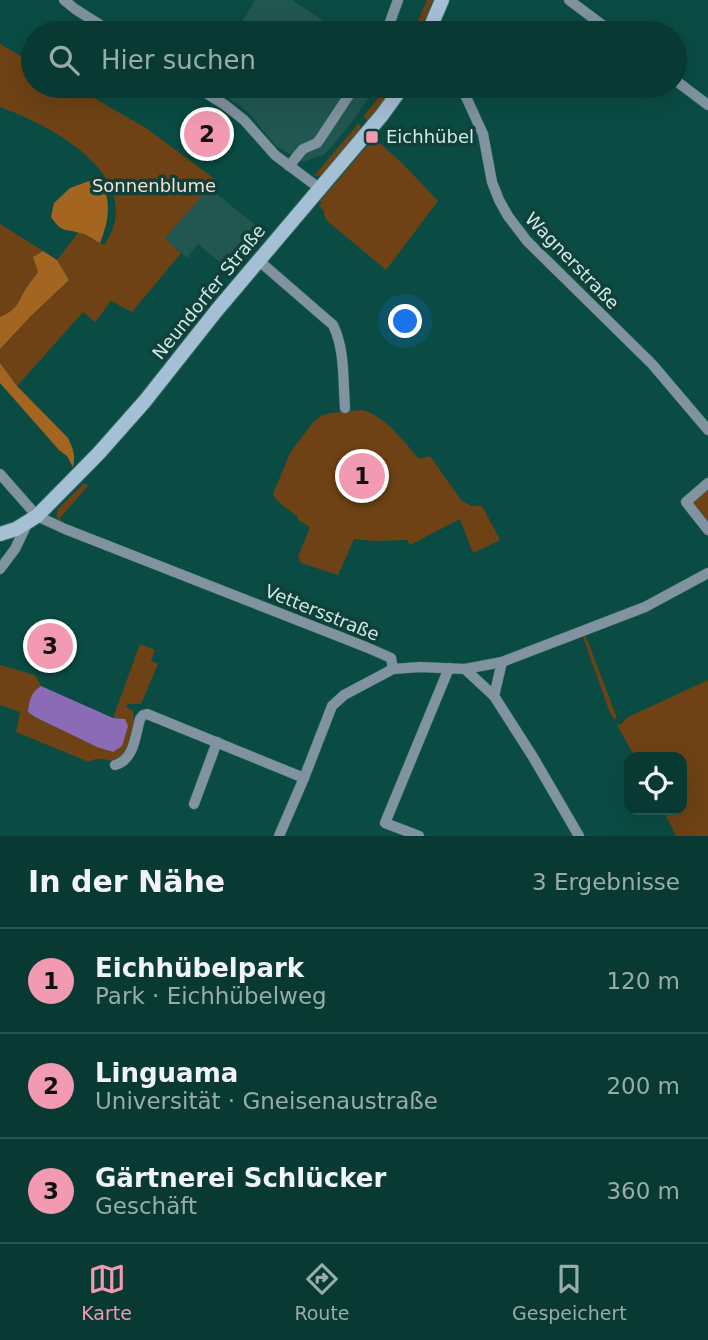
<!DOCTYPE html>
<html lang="de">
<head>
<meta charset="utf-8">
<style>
  :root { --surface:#083933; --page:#11403b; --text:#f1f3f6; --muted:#98acac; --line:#29534e; --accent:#f19ab1 }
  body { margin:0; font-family:"DejaVu Sans",sans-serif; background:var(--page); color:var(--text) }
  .controls { position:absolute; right:21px; bottom:21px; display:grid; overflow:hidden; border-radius:14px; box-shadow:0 7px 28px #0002 }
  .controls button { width:63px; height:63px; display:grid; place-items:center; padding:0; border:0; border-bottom:2px solid var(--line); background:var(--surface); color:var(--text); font:35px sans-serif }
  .you { position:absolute; left:406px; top:322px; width:24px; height:24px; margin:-18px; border:5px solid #fff; border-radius:50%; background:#1a73e8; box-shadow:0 0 0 10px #1a73e833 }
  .badge { display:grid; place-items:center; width:46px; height:46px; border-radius:50%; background:var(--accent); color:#111; font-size:23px; font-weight:700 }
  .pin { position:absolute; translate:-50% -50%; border:4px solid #fff; box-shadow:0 2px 7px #0006 }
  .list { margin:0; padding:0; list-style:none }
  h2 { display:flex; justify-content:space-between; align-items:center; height:91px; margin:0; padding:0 28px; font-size:30px }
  h2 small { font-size:23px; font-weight:400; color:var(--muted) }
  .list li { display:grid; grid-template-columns:46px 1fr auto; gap:21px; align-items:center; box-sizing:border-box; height:105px; padding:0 28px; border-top:2px solid var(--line) }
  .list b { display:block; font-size:26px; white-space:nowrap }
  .list p { margin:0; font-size:23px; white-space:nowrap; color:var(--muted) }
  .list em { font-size:23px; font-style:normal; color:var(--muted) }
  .icon { flex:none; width:38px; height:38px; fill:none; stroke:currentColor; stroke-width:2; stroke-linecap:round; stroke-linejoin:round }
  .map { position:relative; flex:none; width:708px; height:836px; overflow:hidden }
  .search { position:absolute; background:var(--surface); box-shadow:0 7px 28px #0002; left:21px; right:21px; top:21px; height:77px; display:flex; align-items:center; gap:18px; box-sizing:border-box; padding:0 24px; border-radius:38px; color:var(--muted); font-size:26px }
  .sheet { height:406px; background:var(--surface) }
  nav { display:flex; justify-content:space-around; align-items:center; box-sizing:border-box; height:98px; border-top:2px solid var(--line); background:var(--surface); font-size:19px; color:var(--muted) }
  nav a { display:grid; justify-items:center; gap:4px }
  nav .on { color:var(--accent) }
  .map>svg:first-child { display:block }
  .built { fill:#215750 }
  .green { fill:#6e4215 }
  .forest { fill:#a46520 }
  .water { fill:#8b6bb5 }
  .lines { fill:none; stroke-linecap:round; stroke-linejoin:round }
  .street-casing { stroke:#316c64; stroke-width:11 }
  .secondary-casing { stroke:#316c64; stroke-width:16 }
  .street { stroke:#8192a0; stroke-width:10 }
  .secondary { stroke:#a5bfd5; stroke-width:14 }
  .poi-dot { fill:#f19ab1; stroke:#113f39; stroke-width:2.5 }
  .labels { text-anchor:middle; stroke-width:7; stroke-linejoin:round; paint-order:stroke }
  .poi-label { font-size:18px; fill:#ceebe6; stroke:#113f39; text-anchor:start }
  .park-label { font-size:18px; fill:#f3e1d1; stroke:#113f39 }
  .street-label { font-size:18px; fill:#ceebe6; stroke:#113f39 }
</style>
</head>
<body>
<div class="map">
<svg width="708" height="836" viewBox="0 0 708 836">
  <rect width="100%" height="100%" fill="#0a4c44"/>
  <g class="built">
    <path d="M255,0H292L342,33H235Z"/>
    <path d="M211,86H377L349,126L325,154L303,162L276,146L247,111Z"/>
    <path d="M209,188L259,228L231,261L229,270L198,244L187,258L165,238Z"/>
  </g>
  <g class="green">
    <path d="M427,0H433L419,33H413Z"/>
    <path d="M242,21L235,33H218L211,26L212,23H235Z"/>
    <path d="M0,44L33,63V86H73L146,128L216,180L165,238L181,253L132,312L111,301L95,322L83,312L17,386L0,363V349L31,316L69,280L57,260L79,232L104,245C107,240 110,236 112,231C136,169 45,123 0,107Z"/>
    <path d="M388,86H394L388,96L368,121L363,117Z"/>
    <path d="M359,123L361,130L322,175L314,176Z"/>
    <path d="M374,138L402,163L438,201L386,270L325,219L324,211L319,206L322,203L320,201Z"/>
    <path d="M0,224L43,251L33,257L38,272C35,277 30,282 27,287C17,302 19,309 0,317Z"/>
    <path d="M362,410C386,416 403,441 419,459L430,456L461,500L471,506H482L500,540L473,553L460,519L410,545L407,540L375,541L354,539L338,575L301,563L298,557L310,527L298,520V517C290,510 277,503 273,494L290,453L314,421L321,416L330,413Z"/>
    <path d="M84,483L88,485L87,487L60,518L63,522C56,519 55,515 59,508Z"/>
    <path d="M708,487V521L705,522L696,511L692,502Z"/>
    <path d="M582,634H585L617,718L614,719L610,713Z"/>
    <path d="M140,644L155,650L151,661L158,664L141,704H128L126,707L133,711C136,730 130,751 115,761C106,760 97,756 89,762L16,732L20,712L0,705V665L35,675L41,686L36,690L28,712L35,717L97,747L120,718H113Z"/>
    <path d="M708,680V836H676L663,810H682V757H635L617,725L621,724L628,717Z"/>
  </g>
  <g class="forest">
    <path d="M89,181L100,182C113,201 108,223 100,243C94,240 86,234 80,233C63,228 62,233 51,217L54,203L70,188Z"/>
    <path d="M43,251L57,260L69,280L31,316L0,349V317C19,309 17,302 27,287C30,282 35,277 38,272L33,257Z"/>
    <path d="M0,363L17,386L68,438C73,448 76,456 73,467L67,456L59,450L0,383Z"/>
  </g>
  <path class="water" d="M41,686L113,718L125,719L128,726L122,746L113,752L97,747L35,717L28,712C29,701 31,692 41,686Z"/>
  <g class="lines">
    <defs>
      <g id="street">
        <path d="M64,0L75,9L113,33"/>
        <path d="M569,0L613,33"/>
        <path d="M386,33L398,0"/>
        <path d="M675,80L708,105"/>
        <path d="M195,86L225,105L244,120L275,155L319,188"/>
        <path d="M461,86L483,134L492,182L499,200L508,216L527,241L652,364L708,430"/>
        <path d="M289,166L303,149L317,143L320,139L355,86"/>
        <path d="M258,260L333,325C345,349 343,381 345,408"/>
        <path d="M0,474L37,516L65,529L366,647L391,658L393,669L420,667L465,669L502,662L645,607L708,573"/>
        <path d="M708,483L686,502L708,530"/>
        <path d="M0,569L15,549L27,524"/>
        <path d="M465,669L494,696L533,757L579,836"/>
        <path d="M494,696L502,662"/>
        <path d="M115,765C134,760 135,737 140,719L143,715L147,714L304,778"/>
        <path d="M194,804L217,742"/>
        <path d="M279,836L304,778L332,706L344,695L393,669"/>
        <path d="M419,836L385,823L449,668"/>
      </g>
      <g id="secondary">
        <path d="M428,33L442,0"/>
        <path d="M0,534L16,529L37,516L99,453L145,401L217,310L382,115L403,86"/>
      </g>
    </defs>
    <use href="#street" class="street-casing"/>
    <use href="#secondary" class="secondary-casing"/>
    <use href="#street" class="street"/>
    <use href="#secondary" class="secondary"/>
  </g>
  <rect class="poi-dot" x="365" y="130" width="14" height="14" rx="3.5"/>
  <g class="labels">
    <g class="poi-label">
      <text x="386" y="143">Eichhübel</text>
    </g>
    <g class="park-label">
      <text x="154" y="192">Sonnenblume</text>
    </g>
    <g class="street-label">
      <text transform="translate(572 261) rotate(46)" y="6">Wagnerstraße</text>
      <text transform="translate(209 292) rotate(-51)" y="6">Neundorfer Straße</text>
      <text transform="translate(322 613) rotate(22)" y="6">Vettersstraße</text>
    </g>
  </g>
</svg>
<div class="controls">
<button><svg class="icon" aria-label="locate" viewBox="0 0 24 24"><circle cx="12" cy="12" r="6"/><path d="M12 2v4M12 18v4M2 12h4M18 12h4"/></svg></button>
</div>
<div class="you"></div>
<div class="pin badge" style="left:362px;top:476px">1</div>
<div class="pin badge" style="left:207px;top:134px">2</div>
<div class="pin badge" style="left:50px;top:646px">3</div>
<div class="search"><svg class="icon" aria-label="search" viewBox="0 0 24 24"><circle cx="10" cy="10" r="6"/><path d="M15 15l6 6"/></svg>Hier suchen</div>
</div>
<section class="sheet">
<h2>In der Nähe<small>3 Ergebnisse</small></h2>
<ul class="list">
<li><span class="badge">1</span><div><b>Eichhübelpark</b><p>Park · Eichhübelweg</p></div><em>120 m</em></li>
<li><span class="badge">2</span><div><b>Linguama</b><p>Universität · Gneisenaustraße</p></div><em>200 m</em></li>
<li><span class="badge">3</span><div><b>Gärtnerei Schlücker</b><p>Geschäft</p></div><em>360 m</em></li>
</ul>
</section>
<nav>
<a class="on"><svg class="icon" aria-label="map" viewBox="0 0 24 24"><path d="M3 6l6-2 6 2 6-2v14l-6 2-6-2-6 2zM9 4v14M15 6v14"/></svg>Karte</a>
<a><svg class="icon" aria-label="directions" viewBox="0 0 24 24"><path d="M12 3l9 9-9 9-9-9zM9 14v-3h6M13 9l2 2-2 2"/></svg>Route</a>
<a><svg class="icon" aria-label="saved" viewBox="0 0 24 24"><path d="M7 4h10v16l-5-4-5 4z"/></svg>Gespeichert</a>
</nav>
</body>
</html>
